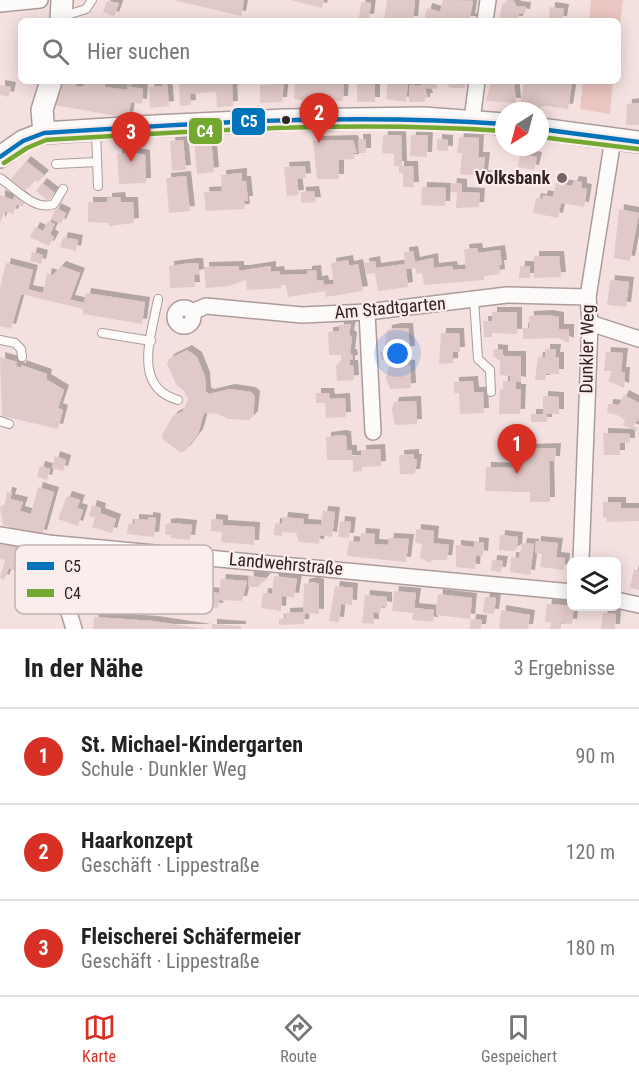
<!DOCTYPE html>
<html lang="de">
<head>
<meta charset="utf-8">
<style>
  :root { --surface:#fff; --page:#f2f2f2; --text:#222; --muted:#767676; --line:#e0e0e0; --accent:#d93025 }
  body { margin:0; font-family:"Roboto Condensed",sans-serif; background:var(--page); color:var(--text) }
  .controls { position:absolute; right:18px; bottom:18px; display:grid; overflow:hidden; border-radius:9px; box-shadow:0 3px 15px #0003 }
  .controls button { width:54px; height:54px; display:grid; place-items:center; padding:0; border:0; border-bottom:2px solid var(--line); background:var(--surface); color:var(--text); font:30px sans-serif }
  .compass { position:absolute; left:495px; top:102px; width:54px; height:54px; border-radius:50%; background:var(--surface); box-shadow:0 3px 15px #0003; rotate:216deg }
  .you { position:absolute; left:398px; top:354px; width:21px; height:21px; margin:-15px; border:4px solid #fff; border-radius:50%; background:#1a73e8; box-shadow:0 0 0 9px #1a73e833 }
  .badge { display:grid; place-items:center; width:39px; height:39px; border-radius:50%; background:var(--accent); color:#fff; font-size:20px; font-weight:700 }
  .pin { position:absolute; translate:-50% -50px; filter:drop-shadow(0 2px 3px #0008) }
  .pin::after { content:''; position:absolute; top:32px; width:21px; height:18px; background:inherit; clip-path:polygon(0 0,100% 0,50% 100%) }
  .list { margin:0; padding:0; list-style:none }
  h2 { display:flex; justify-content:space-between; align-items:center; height:78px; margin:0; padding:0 24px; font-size:26px }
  h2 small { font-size:20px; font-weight:400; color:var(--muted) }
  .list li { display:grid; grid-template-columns:39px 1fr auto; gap:18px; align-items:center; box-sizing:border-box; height:96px; padding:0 24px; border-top:2px solid var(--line) }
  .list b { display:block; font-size:22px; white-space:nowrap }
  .list p { margin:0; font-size:20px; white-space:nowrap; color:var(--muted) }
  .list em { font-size:20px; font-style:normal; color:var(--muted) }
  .icon { flex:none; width:33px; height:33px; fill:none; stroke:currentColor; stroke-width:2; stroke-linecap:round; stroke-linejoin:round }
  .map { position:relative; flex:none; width:639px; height:629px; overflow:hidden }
  .search { position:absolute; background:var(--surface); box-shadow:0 3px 15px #0003; left:18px; right:18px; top:18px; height:66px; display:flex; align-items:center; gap:15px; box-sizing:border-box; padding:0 21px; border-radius:9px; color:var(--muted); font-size:22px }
  .sheet { height:366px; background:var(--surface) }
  nav { display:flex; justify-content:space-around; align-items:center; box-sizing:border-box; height:84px; border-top:2px solid var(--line); background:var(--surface); font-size:16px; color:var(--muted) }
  nav a { display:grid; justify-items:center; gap:3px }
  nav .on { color:var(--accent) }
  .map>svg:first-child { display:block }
  .green { fill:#eac5c1 }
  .building { fill:#e1c9c7; filter:url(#shadow) }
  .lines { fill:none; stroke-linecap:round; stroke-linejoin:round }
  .lane-casing { stroke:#ab9c9b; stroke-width:10 }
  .street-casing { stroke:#ab9c9b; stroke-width:18 }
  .secondary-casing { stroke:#ab9c9b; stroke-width:24 }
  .lane { stroke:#fdfafa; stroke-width:8 }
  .street { stroke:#fdfafa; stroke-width:15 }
  .secondary { stroke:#fdfafa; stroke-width:21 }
  .bus-1-casing { stroke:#fbedeb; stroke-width:9 }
  .bus-2-casing { stroke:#fbedeb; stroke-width:9 }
  .bus-1 { stroke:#0073bb; stroke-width:4.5 }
  .bus-2 { stroke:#73a931; stroke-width:4.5 }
  .bus-dot { fill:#312423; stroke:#fbedeb; stroke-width:2 }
  .poi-dot { fill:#756665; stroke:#fbedeb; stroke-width:2 }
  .labels { text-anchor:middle; stroke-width:4.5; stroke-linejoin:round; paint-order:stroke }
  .poi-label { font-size:18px; font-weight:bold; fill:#312423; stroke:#fbedeb; text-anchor:end }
  .street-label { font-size:18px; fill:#312423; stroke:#fbedeb }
  .key { fill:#fbedeb; stroke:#beb1af; stroke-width:1.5 }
  .key-label { font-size:16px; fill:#312423 }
  .line-badge { stroke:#fbedeb; stroke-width:2 }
  .badge-label { font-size:16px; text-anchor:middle; font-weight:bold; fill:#fff }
</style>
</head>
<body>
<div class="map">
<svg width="639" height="629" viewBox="0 0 639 629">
  <defs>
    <filter id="shadow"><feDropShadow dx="5" dy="-5" stdDeviation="0" flood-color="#0004"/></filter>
  </defs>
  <rect width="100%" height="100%" fill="#f4e1df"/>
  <g class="green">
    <path d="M591,0H623L618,41V21H589Z"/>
    <path d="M583,81H613L610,114L580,109Z"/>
  </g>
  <g class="building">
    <path d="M173,0H244L241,16Z"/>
    <path d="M291,0H324L322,8Z"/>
    <path d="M387,0H415L413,21H384Z"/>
    <path d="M443,0L473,1L470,18L479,21H424L427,8L440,12Z"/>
    <path d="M508,0L514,1L516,6L526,7L525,14L519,13L518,21L499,20L502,5Z"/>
    <path d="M107,1L119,3L114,17L103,12Z"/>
    <path d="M361,2L371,3L369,19L359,18Z"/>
    <path d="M550,7L564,9L562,21L549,20Z"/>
    <path d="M62,81H76L75,86L82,87L88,81H93L105,83V87L127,90V86L143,89L142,104L131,102L128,118L54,105Z"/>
    <path d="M162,81H167L169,106L150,108L149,87L162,86Z"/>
    <path d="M179,81H234L232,84L233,106L217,107L216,92L190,94L191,105L180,106Z"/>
    <path d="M265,81H284L282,102L260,103V85H265Z"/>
    <path d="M295,81H344L343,101H329L328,103H321V100H317L316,103L294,99Z"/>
    <path d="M372,81H384V84L375,83V102H357V83Z"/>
    <path d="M388,81H408L406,102L386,99Z"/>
    <path d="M421,81H437V89L425,88L428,98H425V102H409V85L421,86Z"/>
    <path d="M448,81H465V88H452L448,86Z"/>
    <path d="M491,81H514L516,103L486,101Z"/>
    <path d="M524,81L572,84L568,109L541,105L540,111L520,110Z"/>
    <path d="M0,85L11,87L9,97L0,95Z"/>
    <path d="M636,103H639V125H626L627,104Z"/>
    <path d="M383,135H401L402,166H413L414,187H403V173H399V166H394V154L382,153Z"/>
    <path d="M411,135H428L427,157L410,156Z"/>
    <path d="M211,137L214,172L197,174L194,139Z"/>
    <path d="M459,137L479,138L478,157H485L483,175L488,176L487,183H481L482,176L460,174L462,153H457Z"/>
    <path d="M358,139H366V153H359Z"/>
    <path d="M437,139L448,140V151L437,150Z"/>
    <path d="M183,140L186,170L172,171L170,141Z"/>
    <path d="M353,140L357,153H354V159L339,160V179H317L313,141Z"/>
    <path d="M134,153L145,155L146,183L119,184L117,154Z"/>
    <path d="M520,154L537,157L534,170L518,167Z"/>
    <path d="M26,161L44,175L38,182L35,179L24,192L10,180Z"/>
    <path d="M305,166L306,178L297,179L299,195L287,196L284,167Z"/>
    <path d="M242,173V181H246L248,201H244L245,209L206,211L204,192L222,191L221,175Z"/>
    <path d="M186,176L190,211L169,213L166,178Z"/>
    <path d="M574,181L582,182V188L587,189L584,207L561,203L558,218L533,213L536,198L542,199L543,195L553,197L556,183L572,186Z"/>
    <path d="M42,183L55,193L48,201L36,191Z"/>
    <path d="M452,183L462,184V192L480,193L479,207L456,208L457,192H451Z"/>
    <path d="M422,187L446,188L445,206L421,205Z"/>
    <path d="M314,191L316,202L301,203V192Z"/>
    <path d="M16,192L26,200L22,207L17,204L13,214L5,211L0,223V195L13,200Z"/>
    <path d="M120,197L121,202H133L134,223L109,226V223L88,222V202H107V198Z"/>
    <path d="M56,208L66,213L61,224L51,219Z"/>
    <path d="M619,209L639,213L630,261L614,258Z"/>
    <path d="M48,221L55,224L50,234L54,237L49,246L30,237L35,227L43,231Z"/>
    <path d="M63,237L78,240L76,251L60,247Z"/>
    <path d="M477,248L478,253L500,250L502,265H499L500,274L484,276V280L424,285L422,273L417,274L415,268L406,269L408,287L378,291L375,273L366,274L364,263L375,261L376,268L405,264L404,252L413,251L415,262L433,258L434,268L452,266L453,270L466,269L464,249Z"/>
    <path d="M32,252L43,255L41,264L30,261Z"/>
    <path d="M534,256H559L561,277L534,278Z"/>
    <path d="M348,260L349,266L358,264L363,291L326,297L325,291L288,297L286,285H281V288L247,290L246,280L229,286L206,288L204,267L239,266V270H245L271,266V272L279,271L280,275L307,274V271L316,270L317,281L323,280L324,285L334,284L331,263Z"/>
    <path d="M6,263L33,270L28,290L43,293L47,273L53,275L61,266L80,273L70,300L84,303L86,293L145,302L142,324L83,314V309L21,294L11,329L0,326V288Z"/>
    <path d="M192,263H198L199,274L194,275L195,287L170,288L169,266Z"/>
    <path d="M520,266H530V278H519Z"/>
    <path d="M610,280L629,282L626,307L607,305Z"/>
    <path d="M492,312H517V334L492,333V337H484L483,321H492Z"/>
    <path d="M548,315L559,317V329H569V343L558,338L523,339V328H529V316Z"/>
    <path d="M351,324L349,335L352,337L350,354H352L353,360H350V365H353L354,380L337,381L336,366L341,360V355H329L328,332L339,331V325Z"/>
    <path d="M396,328H408L410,351L391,352L392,359L381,360L380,352H388L385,345L387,330Z"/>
    <path d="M441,333H459L460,352H453V363L439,364Z"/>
    <path d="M493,349L503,350V356H521V382L516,381V389H521L520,414H499L500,389H503V381H510V376L500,375V361L493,356Z"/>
    <path d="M545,349H556L555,357H559V374H546L545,380H535L538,357H545Z"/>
    <path d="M187,350L197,357L205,377L206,392L209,394L230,389L251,392L255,396L253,416L249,420L228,419L218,414L204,413L198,434L185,451L180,452L163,440L162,435L173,416L183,411L188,399L184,391L176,384L167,364L169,359Z"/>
    <path d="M606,352L623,353L621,372H625L624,388L608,381L612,371H604Z"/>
    <path d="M0,357L17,362L16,366L21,368V365L47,374L46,379L64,390L58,408L63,410L58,429L2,416Z"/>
    <path d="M400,364L410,365L411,388L390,389L386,378L389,366Z"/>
    <path d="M473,381L474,392H483L484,413L460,414L459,393H454V382Z"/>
    <path d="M316,393H329L330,399L345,398L346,417L326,418L325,403H316Z"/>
    <path d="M624,395L639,403V418L633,426L638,428L637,431L623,425L625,420L615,414L607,413L608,404L619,405Z"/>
    <path d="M543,396L559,397V414H547V422H531V414H543Z"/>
    <path d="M416,401L417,424L395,425L392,410L394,402Z"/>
    <path d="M603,433L630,434V443H620V455H604Z"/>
    <path d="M341,435L346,436L347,450H352V456L361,455V450L380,449L381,466L362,467V471L353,472V460H327L326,437Z"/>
    <path d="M513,444L528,445V449L556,448L555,461H549L550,502H530V492L485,491L486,467L514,468Z"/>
    <path d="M414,454V459H417L415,474H400L399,455Z"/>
    <path d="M55,456L66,460L63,471L52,468Z"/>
    <path d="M40,466L50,469L47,480L37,477Z"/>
    <path d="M38,487L54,492L42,535L3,525L0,507L5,504L7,492L12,493L10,499L23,502L20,511L31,514Z"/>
    <path d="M67,496L80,500L77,508L83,510L78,526L58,519Z"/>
    <path d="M603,502H621V508H639V521L607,522V518L603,517Z"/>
    <path d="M92,505L101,508L100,513L116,519L112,533L92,527L95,518L89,516Z"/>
    <path d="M323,511L335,512L332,537L320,535L319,544L299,542L296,533L282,532V536L274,535L275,523L282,524L283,517L304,519L303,524L321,525Z"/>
    <path d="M148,517L156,518L154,537L127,534L128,524H134V519L148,520Z"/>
    <path d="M211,519L223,520V525L255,527L254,545L221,542L222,532L211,531Z"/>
    <path d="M340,521L351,522L349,538L338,537Z"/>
    <path d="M172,523L192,525L190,540L171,538V535H165L166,524Z"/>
    <path d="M416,529L434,531L433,543L449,545L447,560H431V563L420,558L422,544L415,543Z"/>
    <path d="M361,533L375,534L374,544L388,545L389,538L409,539L406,562L347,556L349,541L360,542Z"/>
    <path d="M500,535L518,537L517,549L513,551L499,550Z"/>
    <path d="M536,541L558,543L556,557L565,558L564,570L540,567L542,554L535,553Z"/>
    <path d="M474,542L484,543L483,556L476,555L475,569L456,567V545L474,547Z"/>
    <path d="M522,543L534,544L530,575L510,572L511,557L519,558Z"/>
    <path d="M0,544L18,547L12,566L19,548L37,555L30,572L43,579L38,590L30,587L28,590L16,584L23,569L18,567L16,572L9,568L4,580L0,578L5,560L0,559Z"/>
    <path d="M492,560L503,561L501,572L491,571Z"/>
    <path d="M634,569L639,571V590L630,588Z"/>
    <path d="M183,573L208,575L206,592L219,593L221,579L247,581L242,601L219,600L218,608L201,606L202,595L181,593Z"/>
    <path d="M249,576L266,578L258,587H248Z"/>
    <path d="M274,576L297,579L294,598L282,596L281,611L261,608L263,593L272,594Z"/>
    <path d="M313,582L319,584V614L305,613L304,624L279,625V619L285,618V613L303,612L304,584Z"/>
    <path d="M335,586L353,588L352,605L341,604L339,622L329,621Z"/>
    <path d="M394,591L416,593L414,608L434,610L433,622L412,620L413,613L392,611Z"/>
    <path d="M438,594L472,598L470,619L436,615Z"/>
    <path d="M365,595L387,597V607L381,606L380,613L373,612L374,624L362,623Z"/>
    <path d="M485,597L496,598L494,614L483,613Z"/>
    <path d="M547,604L574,606L572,624L561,623V629H550L551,622H545Z"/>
    <path d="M501,610L530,615L528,629H499Z"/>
    <path d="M603,613L616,614L615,629H601Z"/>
    <path d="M94,617L153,621L206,629H93Z"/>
    <path d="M471,619L482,620L481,629H470Z"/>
    <path d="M212,624L241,626V629H212Z"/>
  </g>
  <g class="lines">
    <defs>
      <g id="lane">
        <path d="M64,16L86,9L92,0"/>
        <path d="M96,132L98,186"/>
        <path d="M56,164L97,162"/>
        <path d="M0,178C15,188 35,212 54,204L63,189"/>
        <path d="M158,299C152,334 131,387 178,400"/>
        <path d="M474,299L478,359L490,370L491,392"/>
        <path d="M102,333L151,341"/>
        <path d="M0,340L15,343L21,349L22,357"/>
        <path d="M0,421L9,424"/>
      </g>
      <g id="street">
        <path d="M0,4L40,0"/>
        <path d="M485,21L488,0"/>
        <path d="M472,120L477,81"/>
        <circle cx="184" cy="317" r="9"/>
        <path d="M192,312L206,306L302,315L367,312L507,295L588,297"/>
        <path d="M367,312L373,432"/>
        <path d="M590,323L639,339"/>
        <path d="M0,535L48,543L572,592"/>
        <path d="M48,543L74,629"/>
        <path d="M581,562L590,323L588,297L613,139"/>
        <path d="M616,600L639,605"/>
      </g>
      <g id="secondary">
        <path d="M61,21L62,0"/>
        <path d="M540,129L639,142"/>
        <path d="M44,133L42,110L51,81"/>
        <path d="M0,157L23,141L44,133L155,126L284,120L423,118L504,124"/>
      </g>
    </defs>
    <use href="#lane" class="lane-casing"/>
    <use href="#street" class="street-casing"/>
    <use href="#secondary" class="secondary-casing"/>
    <use href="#lane" class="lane"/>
    <use href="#street" class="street"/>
    <use href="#secondary" class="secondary"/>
    <defs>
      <g id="bus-1">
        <path d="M540,129L639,142"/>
        <path d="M0,157L23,141L44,133C197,123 351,113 504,124"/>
      </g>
      <g id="bus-2">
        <path d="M540,137L638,149"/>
        <path d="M4,163L27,148L46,140C198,131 351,120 503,131"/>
      </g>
    </defs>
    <use href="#bus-1" class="bus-1-casing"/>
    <use href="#bus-2" class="bus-2-casing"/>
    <use href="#bus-1" class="bus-1"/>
    <use href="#bus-2" class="bus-2"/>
  </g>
  <circle class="bus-dot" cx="286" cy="120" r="5"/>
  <circle class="poi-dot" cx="562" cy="178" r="6"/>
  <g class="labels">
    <g class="poi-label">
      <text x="550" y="184">Volksbank</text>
    </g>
    <g class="street-label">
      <text transform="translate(390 308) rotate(-5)" y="6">Am Stadtgarten</text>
      <text transform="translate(587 349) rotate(-89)" y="6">Dunkler Weg</text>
      <text transform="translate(286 564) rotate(5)" y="6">Landwehrstraße</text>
    </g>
  </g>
  <rect x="15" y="545" width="198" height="69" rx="9" class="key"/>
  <rect x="27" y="562" width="27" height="8" fill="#0073bb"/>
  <rect x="27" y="589" width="27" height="8" fill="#73a931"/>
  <g class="key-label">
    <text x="64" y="572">C5</text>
    <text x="64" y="599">C4</text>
  </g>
  <g class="line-badge">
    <rect x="231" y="107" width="35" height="29" rx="6" fill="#0073bb"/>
    <rect x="188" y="117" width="35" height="28" rx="6" fill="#73a931"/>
  </g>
  <g class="badge-label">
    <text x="249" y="127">C5</text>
    <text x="205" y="137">C4</text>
  </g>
</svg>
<div class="controls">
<button><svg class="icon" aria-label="layers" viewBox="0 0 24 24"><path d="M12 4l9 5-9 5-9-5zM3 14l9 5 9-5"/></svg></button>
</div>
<svg class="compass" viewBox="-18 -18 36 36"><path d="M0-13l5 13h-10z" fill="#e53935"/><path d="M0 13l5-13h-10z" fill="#767676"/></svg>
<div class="you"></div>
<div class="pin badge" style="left:517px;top:474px">1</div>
<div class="pin badge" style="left:319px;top:143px">2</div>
<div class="pin badge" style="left:131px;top:162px">3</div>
<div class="search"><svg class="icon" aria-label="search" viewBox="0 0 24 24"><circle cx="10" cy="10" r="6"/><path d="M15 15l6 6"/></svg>Hier suchen</div>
</div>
<section class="sheet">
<h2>In der Nähe<small>3 Ergebnisse</small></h2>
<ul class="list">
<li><span class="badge">1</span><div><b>St. Michael-Kindergarten</b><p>Schule · Dunkler Weg</p></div><em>90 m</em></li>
<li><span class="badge">2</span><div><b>Haarkonzept</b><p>Geschäft · Lippestraße</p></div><em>120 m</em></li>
<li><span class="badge">3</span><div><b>Fleischerei Schäfermeier</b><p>Geschäft · Lippestraße</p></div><em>180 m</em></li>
</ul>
</section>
<nav>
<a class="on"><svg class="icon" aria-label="map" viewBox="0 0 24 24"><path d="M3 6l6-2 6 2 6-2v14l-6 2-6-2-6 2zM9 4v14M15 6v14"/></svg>Karte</a>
<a><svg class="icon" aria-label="directions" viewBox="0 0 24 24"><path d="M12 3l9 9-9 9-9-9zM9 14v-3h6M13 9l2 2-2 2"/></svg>Route</a>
<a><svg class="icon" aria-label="saved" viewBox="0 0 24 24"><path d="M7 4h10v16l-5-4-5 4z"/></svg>Gespeichert</a>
</nav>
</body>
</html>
